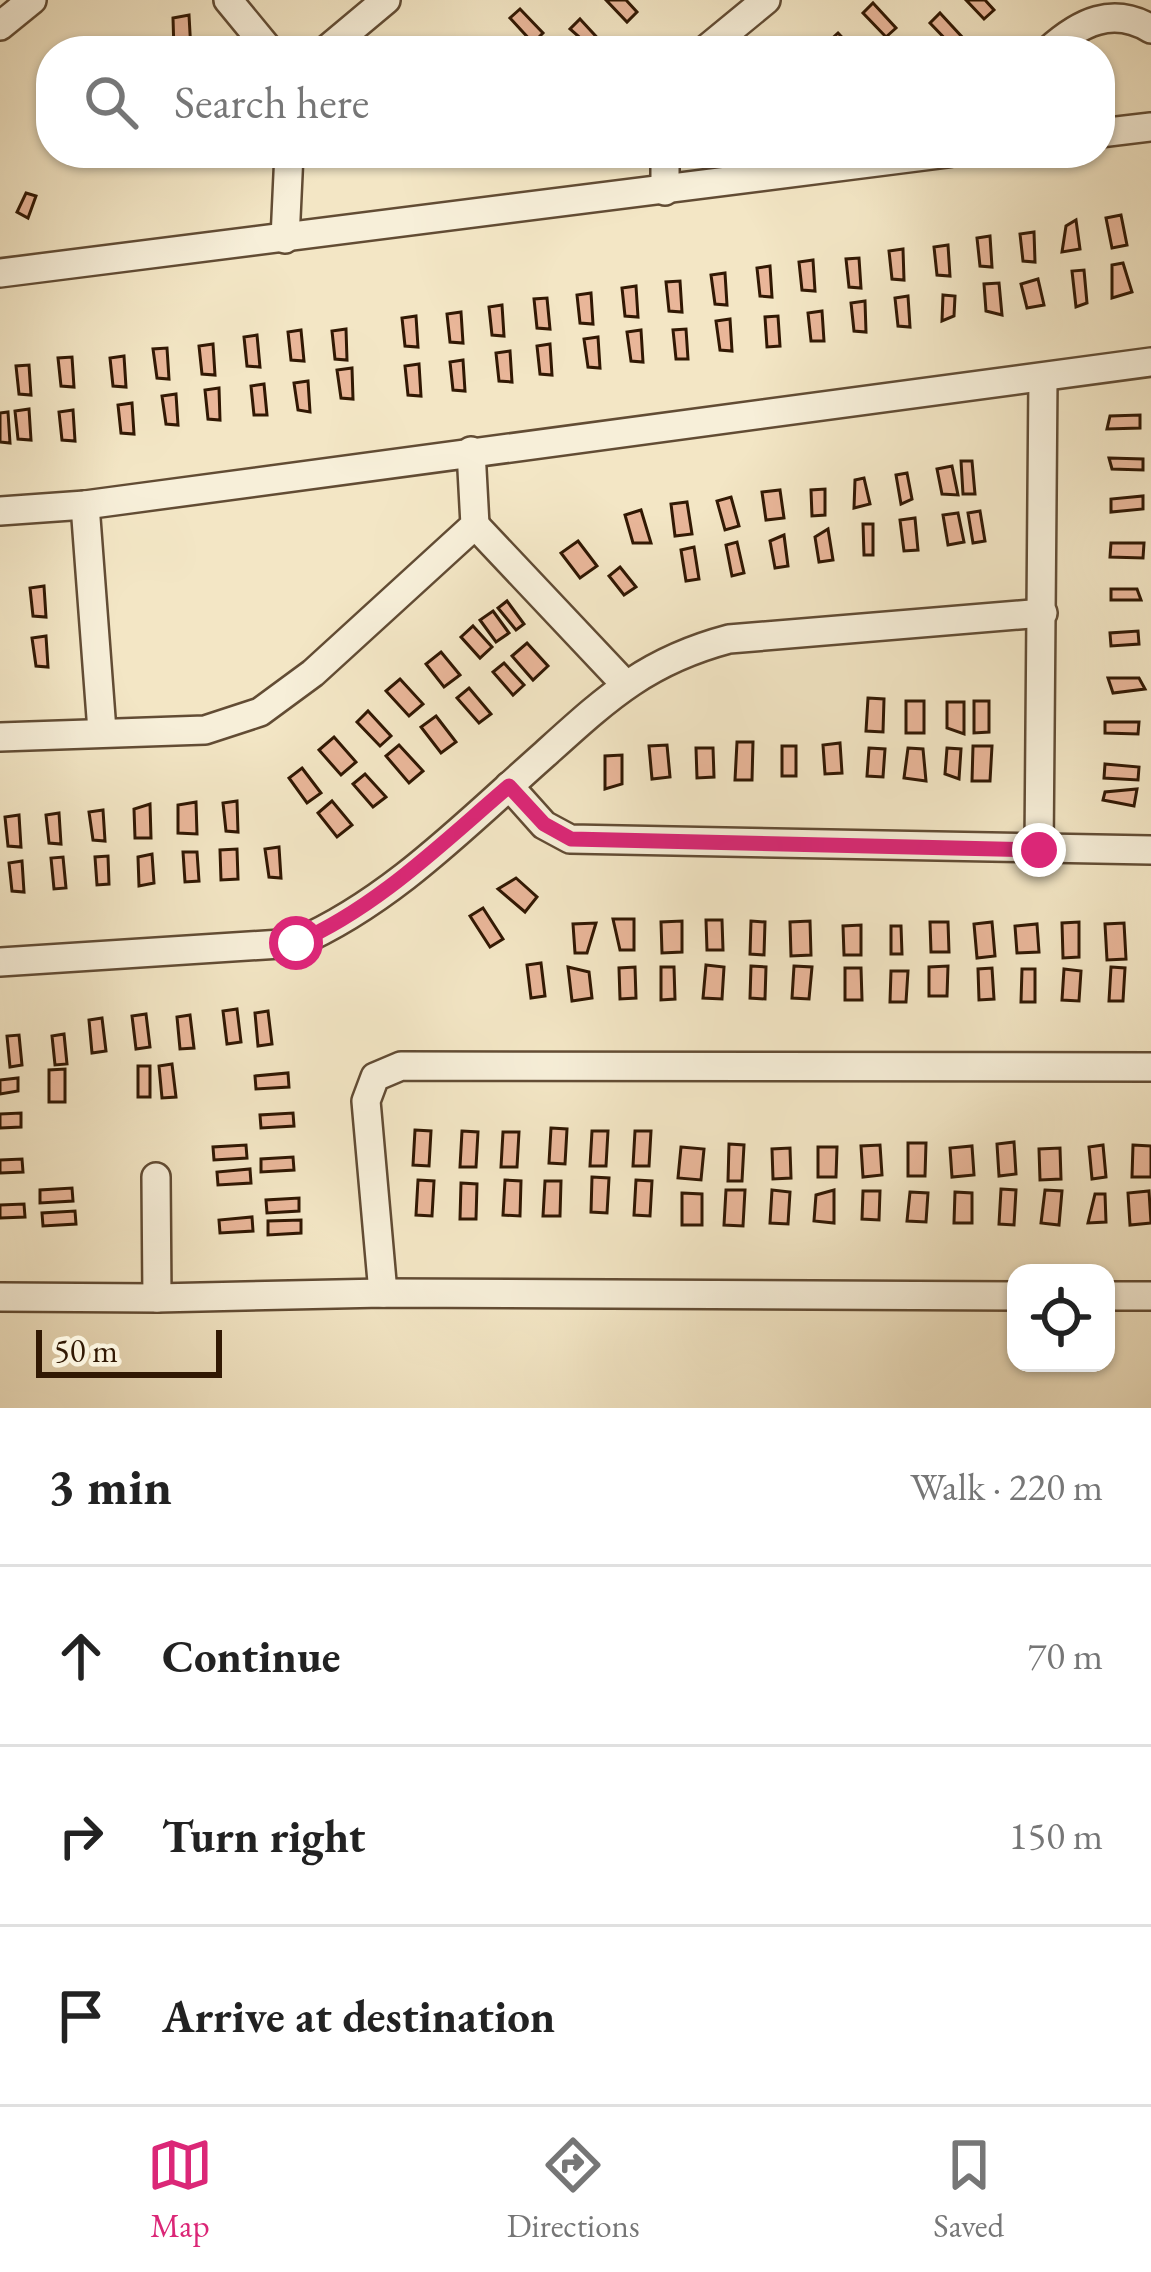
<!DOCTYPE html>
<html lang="en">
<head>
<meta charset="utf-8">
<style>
  :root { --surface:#fff; --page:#f2f2f2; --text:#222; --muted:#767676; --line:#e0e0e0; --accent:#db2777 }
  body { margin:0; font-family:"EB Garamond",serif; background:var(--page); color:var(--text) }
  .controls { position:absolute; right:36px; bottom:36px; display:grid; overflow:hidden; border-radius:24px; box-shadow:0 3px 9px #0004 }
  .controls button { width:108px; height:108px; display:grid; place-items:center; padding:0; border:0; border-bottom:3px solid var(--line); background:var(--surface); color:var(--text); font:60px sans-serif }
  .scale { position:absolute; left:36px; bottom:30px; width:186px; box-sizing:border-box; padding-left:12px; border:6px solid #311803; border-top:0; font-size:33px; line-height:42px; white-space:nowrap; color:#311803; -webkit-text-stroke:9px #f7efd9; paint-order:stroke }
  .stop { position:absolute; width:36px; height:36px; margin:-27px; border:9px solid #db2777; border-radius:50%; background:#fff }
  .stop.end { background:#db2777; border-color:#fff; box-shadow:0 3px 12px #0008 }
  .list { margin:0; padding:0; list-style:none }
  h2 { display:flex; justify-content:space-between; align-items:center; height:156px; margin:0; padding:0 48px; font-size:51px }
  h2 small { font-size:39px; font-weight:400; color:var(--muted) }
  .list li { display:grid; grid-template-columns:78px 1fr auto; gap:36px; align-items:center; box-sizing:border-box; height:180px; padding:0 48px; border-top:3px solid var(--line) }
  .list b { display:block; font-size:45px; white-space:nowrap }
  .list em { font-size:39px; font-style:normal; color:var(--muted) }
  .icon { flex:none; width:66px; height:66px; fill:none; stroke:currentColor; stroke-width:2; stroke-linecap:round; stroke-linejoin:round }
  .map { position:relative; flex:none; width:1151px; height:1408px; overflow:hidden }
  .search { position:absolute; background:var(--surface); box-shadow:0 3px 9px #0004; left:36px; right:36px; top:36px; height:132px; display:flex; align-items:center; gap:30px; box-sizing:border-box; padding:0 42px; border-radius:48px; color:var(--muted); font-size:45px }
  .sheet { height:696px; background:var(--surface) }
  nav { display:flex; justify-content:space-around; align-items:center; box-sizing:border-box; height:168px; border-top:3px solid var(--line); background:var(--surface); font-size:33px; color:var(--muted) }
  nav a { display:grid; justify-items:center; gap:6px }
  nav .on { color:var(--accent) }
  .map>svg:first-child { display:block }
  .building { fill:#e9b699; stroke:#311803; stroke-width:3 }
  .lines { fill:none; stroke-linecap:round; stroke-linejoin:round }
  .minor-casing { stroke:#624c34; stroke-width:32 }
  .minor { stroke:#f7efd9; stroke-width:27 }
  .route { stroke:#db2777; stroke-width:15 }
</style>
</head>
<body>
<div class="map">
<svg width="1151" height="1408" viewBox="0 0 1151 1408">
  <rect width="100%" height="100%" fill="#f3e6c5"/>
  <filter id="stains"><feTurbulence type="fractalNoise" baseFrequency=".00167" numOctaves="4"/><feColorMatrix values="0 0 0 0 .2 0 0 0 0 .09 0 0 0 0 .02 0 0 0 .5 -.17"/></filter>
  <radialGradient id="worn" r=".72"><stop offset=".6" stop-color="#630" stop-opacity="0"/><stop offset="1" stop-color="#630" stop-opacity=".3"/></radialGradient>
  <g class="building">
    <path d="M606,0H626L637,12L627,22Z"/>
    <path d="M966,0H985L994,10L984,19Z"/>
    <path d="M873,3L896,28L886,37L863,13Z"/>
    <path d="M520,9L543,33L533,43L510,18Z"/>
    <path d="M940,13L963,38L953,47L930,23Z"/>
    <path d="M189,15L191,51H174L173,18Z"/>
    <path d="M580,19L603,44L595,51L570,29Z"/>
    <path d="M838,33L855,51H836L828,42Z"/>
    <path d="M26,193L36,196L28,218L17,212Z"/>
    <path d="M1121,215L1127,245L1112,248L1106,218Z"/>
    <path d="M1076,220L1080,249L1062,252L1066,226Z"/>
    <path d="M1034,232L1035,262L1023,261L1020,234Z"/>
    <path d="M990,236L992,267L980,266L977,238Z"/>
    <path d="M948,245L950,276L937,275L934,247Z"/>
    <path d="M903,249L904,280L892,279L889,251Z"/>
    <path d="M859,258L861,288L849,287L846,259Z"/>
    <path d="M813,260L815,291L802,290L799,262Z"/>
    <path d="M1123,263L1132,292L1112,298V265Z"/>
    <path d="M770,266L772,297L760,296L757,268Z"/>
    <path d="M1084,270L1087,303L1076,307L1072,271Z"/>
    <path d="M725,273L727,305L715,304L711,275Z"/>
    <path d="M1038,279L1044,305L1027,308L1021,284Z"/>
    <path d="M680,281L682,312L669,311L666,282Z"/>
    <path d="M999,283L1002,315L986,311L984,284Z"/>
    <path d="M636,286L638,317L625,316L622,288Z"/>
    <path d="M591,293L593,324L580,323L577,295Z"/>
    <path d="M943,295L955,296L954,316L942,321Z"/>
    <path d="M908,296L910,327L898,326L895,298Z"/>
    <path d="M547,298L550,329L537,328L534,299Z"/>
    <path d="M865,301L866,332L854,331L851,303Z"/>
    <path d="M502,305L504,336L492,335L489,307Z"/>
    <path d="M822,311L824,341H811L808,313Z"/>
    <path d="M461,312L463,343L450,342L447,314Z"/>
    <path d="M416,316L418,347L405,346L402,318Z"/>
    <path d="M778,316L780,346L767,347L765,317Z"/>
    <path d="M730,319L732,351L720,350L716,321Z"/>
    <path d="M346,329L347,360L335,359L332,331Z"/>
    <path d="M686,329L688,359H676L673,330Z"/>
    <path d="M301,330L304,361L291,360L288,332Z"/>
    <path d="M641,330L643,362L631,361L627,332Z"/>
    <path d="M257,335L260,367L247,366L244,337Z"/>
    <path d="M598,337L600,368L588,367L584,339Z"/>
    <path d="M213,344L215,375L202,374L199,346Z"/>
    <path d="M550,344L552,375L540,374L537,346Z"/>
    <path d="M167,348L169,379L157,378L153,349Z"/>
    <path d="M510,351L512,382L499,381L496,353Z"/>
    <path d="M124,356L126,387L113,386L110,358Z"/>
    <path d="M72,357L74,387L61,386L58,358Z"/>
    <path d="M463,360L465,391L453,390L450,362Z"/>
    <path d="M419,364L421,396L408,395L405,366Z"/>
    <path d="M29,365L31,395L19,394L16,366Z"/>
    <path d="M352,368L353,399L341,398L337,370Z"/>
    <path d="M308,381L310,412L298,410L294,383Z"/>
    <path d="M264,384L267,415H254L251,386Z"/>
    <path d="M219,388L220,420L208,419L205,390Z"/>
    <path d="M176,394L178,425L166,424L162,396Z"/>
    <path d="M132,403L134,434L121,433L118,405Z"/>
    <path d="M29,409L31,440L18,439L15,411Z"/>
    <path d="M73,410L75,441L62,440L59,412Z"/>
    <path d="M8,412L10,443L0,442V413Z"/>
    <path d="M1140,415V428L1107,429L1110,416Z"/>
    <path d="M1109,458L1143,459V470L1112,469Z"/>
    <path d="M961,461H972L975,494H963Z"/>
    <path d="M952,466L958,495L942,494L937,469Z"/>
    <path d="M907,473L912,499L901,504L896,475Z"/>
    <path d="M864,478L870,504L854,508L855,480Z"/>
    <path d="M825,489V515L812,516L811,490Z"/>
    <path d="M780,490L784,518L766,520L762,492Z"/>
    <path d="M1143,496V509L1111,512V499Z"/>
    <path d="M731,497L739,526L725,530L717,501Z"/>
    <path d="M687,502L692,534L675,536L671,504Z"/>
    <path d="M641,510L651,543H633L625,515Z"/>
    <path d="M980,511L985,541L973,543L968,513Z"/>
    <path d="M958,513L964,542L948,545L943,515Z"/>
    <path d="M915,518L918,550L904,551L900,520Z"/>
    <path d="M863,524H873V555H864Z"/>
    <path d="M828,529L833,560L819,562L815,537Z"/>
    <path d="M784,535L788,566L775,568L770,541Z"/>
    <path d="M578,541L597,566L580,578L561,553Z"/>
    <path d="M737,542L744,573L732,576L726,545Z"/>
    <path d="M1111,543H1144L1143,558L1110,557Z"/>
    <path d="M694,547L699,579L686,581L681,550Z"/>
    <path d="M620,567L636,587L624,595L609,576Z"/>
    <path d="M44,586L46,617L33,616L30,588Z"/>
    <path d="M1111,589H1137L1141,600H1111Z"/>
    <path d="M507,601L524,624L516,630L498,608Z"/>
    <path d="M493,611L509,633L496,642L480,620Z"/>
    <path d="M473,626L492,647L480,658L461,637Z"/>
    <path d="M1138,631L1139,644L1111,646L1110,633Z"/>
    <path d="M46,636L48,667L36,666L32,638Z"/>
    <path d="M527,643L548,666L533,680L512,656Z"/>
    <path d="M441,652L460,675L444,687L426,664Z"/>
    <path d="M504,663L524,685L513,695L493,672Z"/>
    <path d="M1108,678H1139L1145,689L1113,693Z"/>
    <path d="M400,679L423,704L409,716L386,691Z"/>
    <path d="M469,688L491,714L479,723L457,698Z"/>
    <path d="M868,698L884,699L883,732L866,731Z"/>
    <rect x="906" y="701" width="18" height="32"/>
    <path d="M974,701H989V732L974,733Z"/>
    <path d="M947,702H964V734L947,728Z"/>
    <path d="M368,711L391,736L380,746L357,722Z"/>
    <path d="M436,716L456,742L441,753L421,727Z"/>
    <path d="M1105,722H1139L1138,734L1105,733Z"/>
    <path d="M334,737L356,762L341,775L319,750Z"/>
    <path d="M737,742H753L752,780H735Z"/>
    <path d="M840,743L842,773L825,774L823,745Z"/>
    <path d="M399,745L423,771L409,783L386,756Z"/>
    <path d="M667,745L670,777L652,779L649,746Z"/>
    <rect x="782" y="746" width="14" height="30"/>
    <path d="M973,746H992L990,781H972Z"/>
    <path d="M696,748H713L714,777L697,778Z"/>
    <path d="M869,748L885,749L883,777L867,776Z"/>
    <path d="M908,748L923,749L926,781L904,778Z"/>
    <path d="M947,748L961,749L959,779L945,774Z"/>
    <path d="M622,755V784L605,789V756Z"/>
    <path d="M1105,764L1139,767L1138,780L1104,778Z"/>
    <path d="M302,768L321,793L307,803L289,778Z"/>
    <path d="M365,774L386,797L373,807L353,784Z"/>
    <path d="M1137,789L1134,806L1103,800L1105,792Z"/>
    <path d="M237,801L238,832L226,831L223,803Z"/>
    <path d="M332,801L352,825L337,837L318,813Z"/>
    <path d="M196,802L197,834L178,833V805Z"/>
    <path d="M150,804L151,838H135L134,809Z"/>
    <path d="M103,810L105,841L93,840L89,812Z"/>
    <path d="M59,813L61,844L49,843L46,815Z"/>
    <path d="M19,815L21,847L8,846L5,817Z"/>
    <path d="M279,847L281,878L269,877L265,849Z"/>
    <path d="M237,849L238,879L221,880L220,850Z"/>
    <path d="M183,852H197L199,881L185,882Z"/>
    <path d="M152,854L154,883L139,886L138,857Z"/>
    <path d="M108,856L109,884L97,885L95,857Z"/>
    <path d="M63,857L66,888L54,889L51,858Z"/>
    <path d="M22,861L24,892L12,891L9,863Z"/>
    <path d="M516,878L537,897L525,912L498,889Z"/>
    <path d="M483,908L503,939L490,947L470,916Z"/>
    <path d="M613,919H634V950H620Z"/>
    <path d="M706,920H722L723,950H707Z"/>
    <path d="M682,921V952L662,953L661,922Z"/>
    <path d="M751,921L765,922L764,955L750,954Z"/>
    <path d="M810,921L811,955L791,956L790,922Z"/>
    <path d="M930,922H948L949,952H931Z"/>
    <path d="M992,922L995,956L977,958L974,924Z"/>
    <path d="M1079,922V957L1063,958L1062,923Z"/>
    <path d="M596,923L587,953H575L573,924Z"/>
    <path d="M1124,923L1126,959L1107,960L1105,924Z"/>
    <path d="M1037,924L1039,952L1017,953L1015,926Z"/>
    <path d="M861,925V955H844L843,926Z"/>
    <path d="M891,926H901L902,954H891Z"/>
    <path d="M541,963L545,996L531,998L527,965Z"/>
    <path d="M706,965L724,967L722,999L703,998Z"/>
    <path d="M751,966L766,967L765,999L750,998Z"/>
    <path d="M794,966L812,967L809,999L792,998Z"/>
    <path d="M948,966L947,996H929V967Z"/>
    <path d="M568,967L589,972L592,998L572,1001Z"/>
    <path d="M635,967L636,998L620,999L619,968Z"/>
    <path d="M661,967H674L675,999L661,1000Z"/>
    <path d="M1111,967L1125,968L1123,1001H1109Z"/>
    <path d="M845,968H861L862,1000H845Z"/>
    <path d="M992,968L994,999L979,1000L978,969Z"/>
    <path d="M1022,969H1035V1002H1021Z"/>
    <path d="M1064,969L1081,971L1079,1001L1062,1000Z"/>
    <path d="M891,971H908L906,1002H890Z"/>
    <path d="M237,1009L241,1042L227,1044L223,1011Z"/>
    <path d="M268,1011L272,1044L258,1046L255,1013Z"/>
    <path d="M146,1014L150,1047L136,1049L132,1016Z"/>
    <path d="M190,1015L194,1048L180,1049L177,1017Z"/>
    <path d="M102,1018L106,1051L92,1053L89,1020Z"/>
    <path d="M64,1034L67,1064L55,1065L52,1036Z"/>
    <path d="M19,1035L22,1065L10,1067L7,1036Z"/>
    <path d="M172,1064L176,1097L162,1098L159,1066Z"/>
    <rect x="138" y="1066" width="12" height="31"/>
    <path d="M65,1069V1102H49V1070Z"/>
    <path d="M288,1073L289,1087L256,1089L255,1076Z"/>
    <path d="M18,1078V1091L0,1094V1080Z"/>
    <path d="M21,1113V1127L0,1128V1114Z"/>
    <path d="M293,1113L294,1126L261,1128L260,1115Z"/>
    <path d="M551,1128L567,1129L565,1164L549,1163Z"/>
    <path d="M415,1130L431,1131L429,1166L413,1165Z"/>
    <path d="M462,1131L478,1132L476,1167H460Z"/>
    <path d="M592,1131H608L606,1166H590Z"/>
    <path d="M635,1131H651L649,1166H633Z"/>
    <path d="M503,1132H519L517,1167H501Z"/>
    <path d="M1014,1142L1016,1174L999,1176L997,1144Z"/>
    <path d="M908,1143H926L925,1176H908Z"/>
    <path d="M729,1144L744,1145L742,1181H728Z"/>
    <path d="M246,1145L247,1158L214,1160L213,1147Z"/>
    <path d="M880,1145L882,1175L863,1177L861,1146Z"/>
    <path d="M1103,1145L1106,1177L1092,1179L1089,1147Z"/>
    <path d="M1133,1145L1151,1146V1177H1132Z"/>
    <path d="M972,1146L974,1175L952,1177L950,1148Z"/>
    <path d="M681,1147L704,1149L701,1180L678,1178Z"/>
    <path d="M818,1147H837L836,1177H818Z"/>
    <path d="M790,1148L791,1178L773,1179L772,1149Z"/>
    <path d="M1060,1148L1061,1179L1040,1180L1039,1149Z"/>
    <path d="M293,1157L294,1170L261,1172V1159Z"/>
    <path d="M22,1159L23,1172L0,1173V1160Z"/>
    <path d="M250,1169L251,1183L218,1185L217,1172Z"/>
    <path d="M592,1177L609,1178L607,1213L591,1212Z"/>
    <path d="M418,1180L434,1181L432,1216L416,1215Z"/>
    <path d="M505,1180L521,1181L520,1216L503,1215Z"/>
    <path d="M636,1180L652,1181L650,1216L634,1215Z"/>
    <path d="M545,1181H561L560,1216H543Z"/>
    <path d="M461,1183L477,1184L476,1219H460Z"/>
    <path d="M72,1188L73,1201L40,1203V1190Z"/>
    <path d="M1001,1189L1016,1190L1014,1225L999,1224Z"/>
    <path d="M726,1190H745L743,1226L724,1225Z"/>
    <path d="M772,1190L790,1192L788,1224L770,1223Z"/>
    <path d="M834,1190V1223L814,1221L816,1195Z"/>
    <path d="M1045,1190L1062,1191L1059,1225L1041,1223Z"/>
    <path d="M863,1191H880L879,1220L862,1219Z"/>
    <path d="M1149,1191L1151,1223L1130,1225L1128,1193Z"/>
    <path d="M910,1192L928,1193L926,1222L907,1221Z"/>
    <path d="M955,1192L972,1193V1223H954Z"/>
    <path d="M682,1193L702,1194V1225H682Z"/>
    <path d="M1095,1194H1105L1106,1222L1088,1223Z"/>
    <path d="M299,1198V1211L267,1213L266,1200Z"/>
    <path d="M24,1204L25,1217L0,1218V1205Z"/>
    <path d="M75,1211L76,1224L43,1226L42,1213Z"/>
    <path d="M252,1217L253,1231L220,1233L219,1220Z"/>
    <path d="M301,1220V1233L268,1235V1221Z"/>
  </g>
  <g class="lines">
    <defs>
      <g id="minor">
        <path d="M228,0L270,51"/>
        <path d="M0,26L32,0"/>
        <path d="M325,51L386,0"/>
        <path d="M704,51L766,0"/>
        <path d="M1048,51C1080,22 1113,6 1151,29"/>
        <path d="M1100,133L1151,127"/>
        <path d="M665,153V191"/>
        <path d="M285,239L289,153"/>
        <path d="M0,273L948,153"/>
        <path d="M85,505L102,731"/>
        <path d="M0,511L85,505L1151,362"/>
        <path d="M475,525L624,683"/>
        <path d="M0,737L205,730L260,712L313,673L475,525L471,451"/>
        <path d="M509,786L544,825L570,839L1151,850"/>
        <path d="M1039,850L1043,378"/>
        <path d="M0,962L296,943C391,902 468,822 545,754C607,698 646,661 729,639L1043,613"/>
        <path d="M156,1177L157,1298"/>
        <path d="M383,1293L366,1101L375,1077L401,1066L1151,1067"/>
        <path d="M1106,1296H1151"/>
        <path d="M0,1297L157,1298L383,1293L1016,1296"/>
      </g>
    </defs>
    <use href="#minor" class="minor-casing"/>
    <use href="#minor" class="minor"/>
  </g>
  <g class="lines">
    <path class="route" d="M296,943C378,907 442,843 509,786L544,824L571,839L1039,850"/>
  </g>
  <rect width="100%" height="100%" filter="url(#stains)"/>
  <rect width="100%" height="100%" fill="url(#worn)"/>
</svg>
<div class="controls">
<button><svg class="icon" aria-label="locate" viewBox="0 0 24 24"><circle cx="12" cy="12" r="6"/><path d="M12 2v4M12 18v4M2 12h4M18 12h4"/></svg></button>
</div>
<div class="scale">50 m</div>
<div class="stop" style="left:296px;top:943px"></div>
<div class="stop end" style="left:1039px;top:850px"></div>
<div class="search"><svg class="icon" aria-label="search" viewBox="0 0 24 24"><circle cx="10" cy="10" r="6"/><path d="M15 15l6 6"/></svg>Search here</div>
</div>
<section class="sheet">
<h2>3 min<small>Walk · 220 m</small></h2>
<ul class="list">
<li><svg class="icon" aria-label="ahead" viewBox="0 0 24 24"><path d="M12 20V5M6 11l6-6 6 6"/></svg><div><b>Continue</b></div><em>70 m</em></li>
<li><svg class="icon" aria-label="right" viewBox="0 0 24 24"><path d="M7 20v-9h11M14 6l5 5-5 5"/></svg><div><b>Turn right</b></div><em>150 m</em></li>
<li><svg class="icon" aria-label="arrive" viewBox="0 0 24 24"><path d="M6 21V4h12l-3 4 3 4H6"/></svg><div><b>Arrive at destination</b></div></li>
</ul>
</section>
<nav>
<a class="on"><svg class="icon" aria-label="map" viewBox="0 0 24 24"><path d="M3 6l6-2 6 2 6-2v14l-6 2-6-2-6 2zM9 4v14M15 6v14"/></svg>Map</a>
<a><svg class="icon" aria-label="directions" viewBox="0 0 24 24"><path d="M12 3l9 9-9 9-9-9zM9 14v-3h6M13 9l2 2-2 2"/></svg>Directions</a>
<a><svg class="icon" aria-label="saved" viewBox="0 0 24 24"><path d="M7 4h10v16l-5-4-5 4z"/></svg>Saved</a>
</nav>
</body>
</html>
